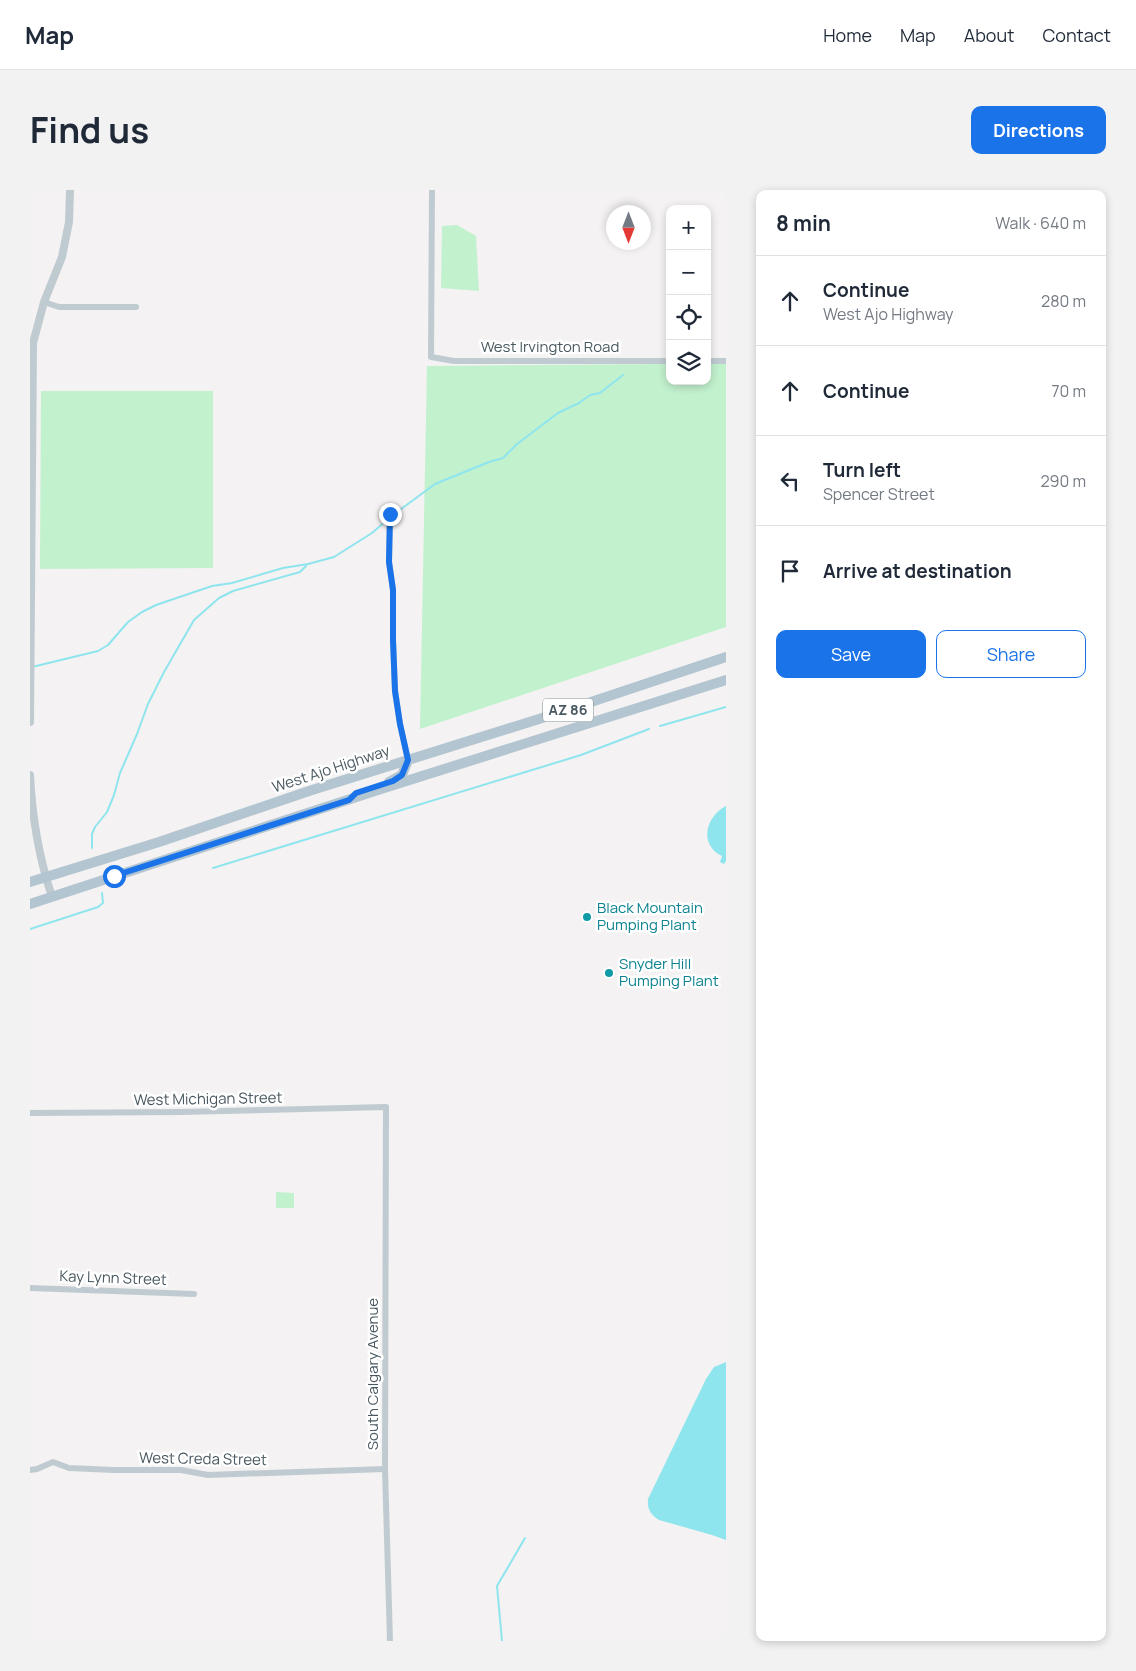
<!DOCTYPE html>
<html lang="en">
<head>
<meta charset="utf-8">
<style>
  :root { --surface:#fff; --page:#f2f2f3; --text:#1f2937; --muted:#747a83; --line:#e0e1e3; --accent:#1a73e8 }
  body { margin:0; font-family:Manrope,sans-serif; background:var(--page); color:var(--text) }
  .controls { position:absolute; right:15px; top:15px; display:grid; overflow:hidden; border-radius:10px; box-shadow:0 2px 8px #0003 }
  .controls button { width:45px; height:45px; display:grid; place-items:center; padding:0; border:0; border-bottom:1px solid var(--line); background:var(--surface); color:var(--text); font:25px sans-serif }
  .compass { position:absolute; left:576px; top:15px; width:45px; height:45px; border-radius:50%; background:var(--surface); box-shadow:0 2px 8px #0003; rotate:180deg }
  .stop { position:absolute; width:15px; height:15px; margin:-11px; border:4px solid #1a73e8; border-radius:50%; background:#fff }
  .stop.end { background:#1a73e8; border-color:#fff; box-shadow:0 1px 5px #0008 }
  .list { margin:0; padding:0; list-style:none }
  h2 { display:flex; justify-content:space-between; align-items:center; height:65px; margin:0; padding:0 20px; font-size:21px }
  h2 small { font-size:16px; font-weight:400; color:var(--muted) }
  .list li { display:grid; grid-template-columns:32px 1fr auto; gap:15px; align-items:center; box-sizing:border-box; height:90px; padding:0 20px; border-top:1px solid var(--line) }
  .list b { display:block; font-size:19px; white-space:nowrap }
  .list p { margin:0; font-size:16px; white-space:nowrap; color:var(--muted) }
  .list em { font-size:16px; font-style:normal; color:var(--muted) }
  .actions { display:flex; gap:10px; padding:15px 20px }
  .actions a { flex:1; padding:11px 0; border:1px solid var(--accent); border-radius:10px; text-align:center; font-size:18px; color:var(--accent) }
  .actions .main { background:var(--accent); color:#fff }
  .icon { flex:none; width:28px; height:28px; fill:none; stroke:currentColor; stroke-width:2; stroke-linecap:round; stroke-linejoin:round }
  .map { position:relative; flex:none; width:696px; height:1451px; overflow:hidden; border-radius:10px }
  header { display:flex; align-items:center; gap:30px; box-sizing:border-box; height:70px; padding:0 25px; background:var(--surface); border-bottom:1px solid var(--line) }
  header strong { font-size:24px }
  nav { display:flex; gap:28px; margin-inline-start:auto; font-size:18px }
  .intro { display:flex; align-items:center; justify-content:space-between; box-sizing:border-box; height:120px; padding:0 30px }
  h1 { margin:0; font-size:35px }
  .button { padding:12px 22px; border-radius:10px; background:var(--accent); color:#fff; font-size:18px; font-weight:700 }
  main { display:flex; gap:30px; padding:0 30px }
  aside { flex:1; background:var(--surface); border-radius:10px; box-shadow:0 2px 8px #0003 }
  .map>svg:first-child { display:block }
  .green { fill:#c2f1ce }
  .water { fill:#8fe5ee }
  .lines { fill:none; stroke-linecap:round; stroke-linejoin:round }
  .stream { stroke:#8fe5ee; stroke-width:2 }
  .minor { stroke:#c0cbd1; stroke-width:6 }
  .tertiary { stroke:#c0cbd1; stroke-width:8 }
  .primary { stroke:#b2c5d0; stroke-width:10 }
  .route { stroke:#1a73e8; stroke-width:6 }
  .culture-dot { fill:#0f9aa8; stroke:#fff; stroke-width:2 }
  .labels { text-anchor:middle; stroke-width:5; stroke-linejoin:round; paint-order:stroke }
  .shield { fill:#fff; stroke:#808a90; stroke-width:1 }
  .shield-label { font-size:14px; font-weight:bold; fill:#495860 }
  .street-label { font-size:15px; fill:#495860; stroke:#fff }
  .culture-label { font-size:15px; fill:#0d838f; stroke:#fff; text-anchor:start }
</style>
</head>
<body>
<header>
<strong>Map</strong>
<nav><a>Home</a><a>Map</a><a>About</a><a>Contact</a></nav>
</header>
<div class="intro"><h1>Find us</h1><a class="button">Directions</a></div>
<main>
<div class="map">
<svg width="696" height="1451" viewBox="0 0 696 1451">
  <rect width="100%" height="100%" fill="#f4f2f2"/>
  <g class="green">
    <path d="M427,35L446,46L449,101L411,98L412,36Z"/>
    <path d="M640,174V191H677V174H696V437L390,539L397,176Z"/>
    <path d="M11,201H183V378L10,379Z"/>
    <path d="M246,1002L264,1003V1018H246Z"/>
  </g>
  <g class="water">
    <path d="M696,616V671L694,674L690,672L692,666C669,655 675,627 696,616Z"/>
    <path d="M696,1172V1350L682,1345L629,1330C621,1325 617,1319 618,1309L676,1189L684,1177Z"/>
  </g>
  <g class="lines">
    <g class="stream">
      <path d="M363,325L405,294L459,272L473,268L487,254L528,223L549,213L560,205L570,203L593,185"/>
      <path d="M2,477L68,461L78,455L98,432L112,422L126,415L182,396L202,393L253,378L278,374L304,367L342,343L357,330"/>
      <path d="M630,536L696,517"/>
      <path d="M62,658V644L65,637L77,622L84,605L90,583L107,544L118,514L134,482L164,430L189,408L203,401L270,382L276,376"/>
      <path d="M183,678L551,565L619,539"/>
      <path d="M0,739L68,717L73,713L72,703"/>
      <path d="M472,1451L467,1396L495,1348"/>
    </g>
    <g class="minor">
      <path d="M402,0L401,167L424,171H640"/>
      <path d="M14,112L29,117H106"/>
      <path d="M677,171H696"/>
      <path d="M360,324L359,372L363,400V450L365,501L370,534L378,570"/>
      <path d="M0,923L151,922L356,917L355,1279L360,1451"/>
      <path d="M0,1098L164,1104"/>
      <path d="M0,1280L7,1279L23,1272L39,1278L84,1280H151L178,1285L355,1279"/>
    </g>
    <g class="tertiary">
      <path d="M0,532L3,153L14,112L32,67L39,32L40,0"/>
      <path d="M0,585C2,626 9,668 22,707"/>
    </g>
    <g class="primary">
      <path d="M359,592L372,585L378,570"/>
      <path d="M0,692L129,652L279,601L528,523L696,467"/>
      <path d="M0,714L351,599L696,490"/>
    </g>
  </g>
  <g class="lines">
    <path class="route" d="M84,686L319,610L326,603L363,591L372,585L378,570L370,534L365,501L363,450V400L359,372L360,324"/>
  </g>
  <g class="culture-dot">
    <circle cx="557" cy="727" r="5"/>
    <circle cx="579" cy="783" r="5"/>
  </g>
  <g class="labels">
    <rect class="shield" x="513" y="508.5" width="50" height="23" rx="4"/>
    <g class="shield-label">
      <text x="538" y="525">AZ 86</text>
    </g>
    <g class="street-label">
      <text x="520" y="162">West Irvington Road</text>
      <text transform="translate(301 579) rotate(-18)" y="5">West Ajo Highway</text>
      <text transform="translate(178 909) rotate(-1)" y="5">West Michigan Street</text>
      <text transform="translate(83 1088) rotate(2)" y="5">Kay Lynn Street</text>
      <text transform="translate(343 1184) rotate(-90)" y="5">South Calgary Avenue</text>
      <text transform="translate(173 1269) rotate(1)" y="5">West Creda Street</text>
    </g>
    <g class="culture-label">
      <text x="567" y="723">Black Mountain<tspan x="567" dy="17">Pumping Plant</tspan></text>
      <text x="589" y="779">Snyder Hill<tspan x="589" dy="17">Pumping Plant</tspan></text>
    </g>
  </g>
</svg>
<div class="controls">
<button>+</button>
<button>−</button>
<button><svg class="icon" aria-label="locate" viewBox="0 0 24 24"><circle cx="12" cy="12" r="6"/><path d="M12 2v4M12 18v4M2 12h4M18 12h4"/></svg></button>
<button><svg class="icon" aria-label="layers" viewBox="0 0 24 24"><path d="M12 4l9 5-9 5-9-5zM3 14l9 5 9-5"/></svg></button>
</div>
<svg class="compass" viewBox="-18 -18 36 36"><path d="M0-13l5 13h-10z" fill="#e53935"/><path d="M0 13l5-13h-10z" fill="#747a83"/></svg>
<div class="stop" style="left:84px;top:686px"></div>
<div class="stop end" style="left:360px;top:324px"></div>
</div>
<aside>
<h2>8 min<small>Walk · 640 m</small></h2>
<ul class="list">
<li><svg class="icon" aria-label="ahead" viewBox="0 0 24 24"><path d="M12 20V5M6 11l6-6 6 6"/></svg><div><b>Continue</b><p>West Ajo Highway</p></div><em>280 m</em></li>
<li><svg class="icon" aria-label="ahead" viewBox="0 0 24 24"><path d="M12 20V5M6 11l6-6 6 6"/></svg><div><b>Continue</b></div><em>70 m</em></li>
<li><svg class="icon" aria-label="left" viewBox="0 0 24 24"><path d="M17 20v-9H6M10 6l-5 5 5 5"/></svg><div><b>Turn left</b><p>Spencer Street</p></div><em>290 m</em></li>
<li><svg class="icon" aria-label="arrive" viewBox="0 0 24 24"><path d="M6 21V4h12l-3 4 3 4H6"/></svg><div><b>Arrive at destination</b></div></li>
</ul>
<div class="actions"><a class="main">Save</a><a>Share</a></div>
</aside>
</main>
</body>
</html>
